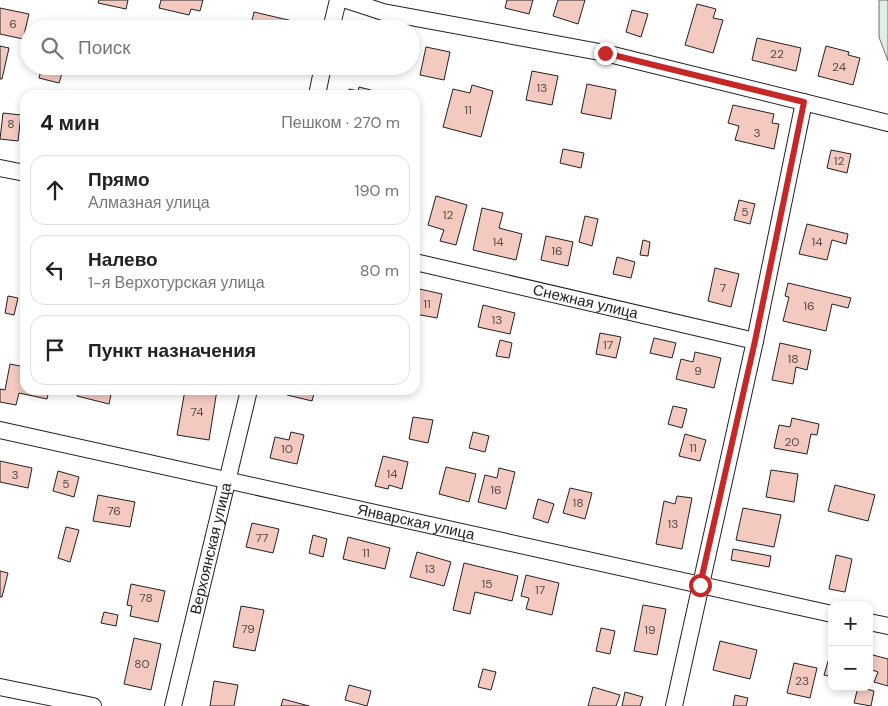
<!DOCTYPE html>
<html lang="ru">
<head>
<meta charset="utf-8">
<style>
  :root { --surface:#fff; --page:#f6f6f6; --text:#222; --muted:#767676; --line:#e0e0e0 }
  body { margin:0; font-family:"DM Sans",sans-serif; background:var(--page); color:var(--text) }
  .controls { position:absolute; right:15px; bottom:15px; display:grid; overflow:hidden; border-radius:10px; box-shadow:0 2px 8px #0003 }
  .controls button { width:45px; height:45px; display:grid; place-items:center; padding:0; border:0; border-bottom:1px solid var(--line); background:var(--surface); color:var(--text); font:25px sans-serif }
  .stop { position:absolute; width:15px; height:15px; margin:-11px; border:4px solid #c62828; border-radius:50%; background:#fff }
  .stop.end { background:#c62828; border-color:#fff; box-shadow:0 1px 5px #0008 }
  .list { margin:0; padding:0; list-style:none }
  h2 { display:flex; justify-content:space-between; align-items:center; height:65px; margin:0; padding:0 20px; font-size:21px }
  h2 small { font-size:16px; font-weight:400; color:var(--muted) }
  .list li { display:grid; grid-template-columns:32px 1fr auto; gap:15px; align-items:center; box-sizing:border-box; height:70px; margin:0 10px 10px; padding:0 10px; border:1px solid var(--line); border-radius:15px }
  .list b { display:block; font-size:19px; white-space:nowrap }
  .list p { margin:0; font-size:16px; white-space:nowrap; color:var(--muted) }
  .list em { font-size:16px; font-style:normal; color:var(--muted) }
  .icon { flex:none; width:28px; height:28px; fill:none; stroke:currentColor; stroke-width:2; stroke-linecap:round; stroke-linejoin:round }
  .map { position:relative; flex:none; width:888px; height:706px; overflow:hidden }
  .search { position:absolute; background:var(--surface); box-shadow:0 2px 8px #0003; left:20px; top:20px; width:400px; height:55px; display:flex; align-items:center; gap:12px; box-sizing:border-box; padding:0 18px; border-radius:28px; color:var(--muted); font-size:19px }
  .panel { position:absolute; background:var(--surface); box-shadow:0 2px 8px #0003; left:20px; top:90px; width:400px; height:305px; border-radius:15px }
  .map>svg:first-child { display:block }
  .green { fill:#e0efe3; stroke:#6f6f6f }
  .building { fill:#f3c9c0; stroke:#222 }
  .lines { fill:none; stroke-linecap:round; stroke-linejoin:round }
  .street-casing { stroke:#222; stroke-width:18 }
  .street { stroke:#fff; stroke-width:16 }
  .route { stroke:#c62828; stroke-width:6 }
  .labels { text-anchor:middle; stroke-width:4; stroke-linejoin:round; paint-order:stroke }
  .number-label { font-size:12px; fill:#564c4a }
  .street-label { font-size:15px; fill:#222; stroke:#fff }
</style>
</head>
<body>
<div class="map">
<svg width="888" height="706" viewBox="0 0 888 706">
  <rect width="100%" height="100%" fill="#fff"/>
  <path class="green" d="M879,0H888V61L879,37Z"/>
  <g class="building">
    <path d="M99,0H128L126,9L98,3Z"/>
    <path d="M161,0H203L200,11L191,9L189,15L159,8Z"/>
    <path d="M507,0H533L529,14L505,8Z"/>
    <path d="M558,0H585L578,24L553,16Z"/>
    <path d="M697,4L716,9L713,18L723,20L713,53L685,45Z"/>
    <path d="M0,8L29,14L23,39L0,34Z"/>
    <path d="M632,10L648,14L641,37L626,32Z"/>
    <path d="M254,12L297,22L295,29H250Z"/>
    <path d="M757,38L801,48L796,71L752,60Z"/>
    <path d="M0,46L9,48L2,79H0Z"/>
    <path d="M826,46L849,52L848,55L860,58L853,85L818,76Z"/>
    <path d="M426,47L450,52L444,80L420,75Z"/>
    <path d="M42,66L64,67L59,83L39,78Z"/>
    <path d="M532,71L558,76L552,105L526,100Z"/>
    <path d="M587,84L616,90L611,119L581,113Z"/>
    <path d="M472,85L493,91L481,137L443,127L453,89L470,93Z"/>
    <path d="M359,87L371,90L370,93L375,95H348L349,89L358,91Z"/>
    <path d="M733,105L774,114L772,123L779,124L774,149L735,140L739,126L728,123Z"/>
    <path d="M3,113L21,115L18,141L0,139Z"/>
    <path d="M563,149L584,153L581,168L560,163Z"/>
    <path d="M831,150L851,154L847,173L827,168Z"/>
    <path d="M436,196L467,205L456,245L440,241L444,230L428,225Z"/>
    <path d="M739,200L755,204L750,224L734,220Z"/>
    <path d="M482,208L503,213L499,228L522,234L516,260L473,250Z"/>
    <path d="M585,216L598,219L592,246L579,242Z"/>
    <path d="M807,224L848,234L846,244L832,240L827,260L799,254Z"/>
    <path d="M546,236L573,242L568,266L541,260Z"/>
    <path d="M643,240L650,242L648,256L640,255Z"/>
    <path d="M617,257L635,262L631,278L613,274Z"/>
    <path d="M715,268L739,274L731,307L708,301Z"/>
    <path d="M788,283L851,298L848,308L832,304L826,331L783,321L789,297L785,296Z"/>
    <path d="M415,288L442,294L437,318L415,314Z"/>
    <path d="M8,296L18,298L14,315L5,313Z"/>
    <path d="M483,305L515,313L510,334L478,327Z"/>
    <path d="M600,333L621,337L616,358L596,354Z"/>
    <path d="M654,338L676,343L672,358L650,353Z"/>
    <path d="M500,340L512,343L509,358L496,356Z"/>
    <path d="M780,343L811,350L807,370L796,367L793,384L772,380Z"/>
    <path d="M695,352L721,358L714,388L676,379L681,359L693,362Z"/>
    <path d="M10,364L25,367V390H49L47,399L19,393L16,405L0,402V389L5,390Z"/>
    <path d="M78,390H112L109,404L77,396Z"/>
    <path d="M185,390H217L209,440L177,435Z"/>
    <path d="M288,390H315L312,401L287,395Z"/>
    <path d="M673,406L687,409L682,428L668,424Z"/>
    <path d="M413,417L433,420L428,443L409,439Z"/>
    <path d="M792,418L819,424L817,435L811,434L807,454L774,448L779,425L790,427Z"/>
    <path d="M291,432L304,435L297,464L270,458L275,437L289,440Z"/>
    <path d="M473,432L489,436L485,452L469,448Z"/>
    <path d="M685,434L706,440L700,461L679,456Z"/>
    <path d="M383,456L408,462L402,489L389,485L388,489L375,486Z"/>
    <path d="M0,461L32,468L28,488L0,482Z"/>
    <path d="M446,467L476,474L469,502L439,494Z"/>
    <path d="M499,468L515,472L506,509L478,502L485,475L497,478Z"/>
    <path d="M771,470L798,474L794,502L766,497Z"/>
    <path d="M58,471L79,477L74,497L53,491Z"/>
    <path d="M835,485L875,495L868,521L828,511Z"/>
    <path d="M570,488L592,493L585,519L563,513Z"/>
    <path d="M98,495L135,502L130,527L93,521Z"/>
    <path d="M677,496L692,498L682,549L656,544L664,501L675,504Z"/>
    <path d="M538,499L554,504L548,523L533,518Z"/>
    <path d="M743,508L781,515L774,547L736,540Z"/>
    <path d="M252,523L279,529L273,553L246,547Z"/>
    <path d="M66,527L79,530L70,562L58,558Z"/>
    <path d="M313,535L327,539L323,557L309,553Z"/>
    <path d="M348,537L390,548L385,569L343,559Z"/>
    <path d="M733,549L771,556L769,567L731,560Z"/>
    <path d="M417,552L451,562L444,586L410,577Z"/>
    <path d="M836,555L852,559L845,592L829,589Z"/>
    <path d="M464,563L518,576L512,601L475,592L470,614L453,610Z"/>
    <path d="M0,571L8,573L2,597H0Z"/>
    <path d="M526,575L559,583L552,615L526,609L529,598L521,596Z"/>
    <path d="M131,584L165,591L158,622L130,616L132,606L127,605Z"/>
    <path d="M643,605L666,609L657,655L634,651Z"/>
    <path d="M241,606L264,610L255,651L233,647Z"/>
    <path d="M104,612L118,615L116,626L101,623Z"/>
    <path d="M601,628L615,631L610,654L596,651Z"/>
    <path d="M134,638L161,644L151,690L124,684Z"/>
    <path d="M720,641L757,650L750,679L713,670Z"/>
    <path d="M832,648V677L824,675Z"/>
    <path d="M873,655L888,659V686L874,682L878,672L869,669Z"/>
    <path d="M794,663L817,668L810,698L787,693Z"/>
    <path d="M483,669L496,672L491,690L478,687Z"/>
    <path d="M214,681L238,685L234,706H210Z"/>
    <path d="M349,685L371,691L367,706L345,700Z"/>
    <path d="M593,687L620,695L616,706H588Z"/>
    <path d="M858,687L874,691L871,706L854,703Z"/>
    <path d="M625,692L643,697L640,706H622Z"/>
    <path d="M735,695L748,698L746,706H733Z"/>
    <path d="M283,699L309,706H281Z"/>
  </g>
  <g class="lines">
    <defs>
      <g id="street">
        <path d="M346,0L383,12L605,53L888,123"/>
        <path d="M331,29L338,0"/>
        <path d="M317,95L323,66"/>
        <path d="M0,168L25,173"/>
        <path id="s1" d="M415,262L755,341"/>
        <path id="s2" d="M0,430L832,614"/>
        <path d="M869,622L888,626"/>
        <path d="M0,687L93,706"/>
        <path id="s3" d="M173,706L249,390"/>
        <path d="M674,706L755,341L804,102"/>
      </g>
    </defs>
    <use href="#street" class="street-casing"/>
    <use href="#street" class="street"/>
  </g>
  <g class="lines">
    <path class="route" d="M605,53L804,102L755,341L700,585"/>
  </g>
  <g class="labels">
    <g class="number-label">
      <text x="13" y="28">6</text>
      <text x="777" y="58">22</text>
      <text x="839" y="71">24</text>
      <text x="542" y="92">13</text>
      <text x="468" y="114">11</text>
      <text x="11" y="128">8</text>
      <text x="757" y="137">3</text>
      <text x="839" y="165">12</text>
      <text x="745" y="216">5</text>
      <text x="448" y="219">12</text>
      <text x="498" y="246">14</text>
      <text x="817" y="246">14</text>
      <text x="557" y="255">16</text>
      <text x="723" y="292">7</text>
      <text x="427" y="308">11</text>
      <text x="809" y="310">16</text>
      <text x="497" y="324">13</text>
      <text x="608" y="349">17</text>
      <text x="793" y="363">18</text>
      <text x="698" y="375">9</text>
      <text x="197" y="416">74</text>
      <text x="792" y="446">20</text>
      <text x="693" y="452">11</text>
      <text x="287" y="453">10</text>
      <text x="392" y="478">14</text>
      <text x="15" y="479">3</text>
      <text x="66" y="488">5</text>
      <text x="496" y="494">16</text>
      <text x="578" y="507">18</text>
      <text x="114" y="515">76</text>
      <text x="673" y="528">13</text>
      <text x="262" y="542">77</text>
      <text x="366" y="557">11</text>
      <text x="430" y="573">13</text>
      <text x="487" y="588">15</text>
      <text x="540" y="594">17</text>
      <text x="146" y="602">78</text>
      <text x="248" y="633">79</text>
      <text x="650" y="634">19</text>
      <text x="142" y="668">80</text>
      <text x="802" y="685">23</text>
    </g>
    <g class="street-label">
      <text dy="5" stroke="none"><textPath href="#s1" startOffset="175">Снежная улица</textPath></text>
      <text dy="5" stroke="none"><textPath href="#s2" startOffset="426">Январская улица</textPath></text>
      <text dy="5" stroke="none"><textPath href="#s3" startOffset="162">Верхоянская улица</textPath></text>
    </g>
  </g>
</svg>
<div class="controls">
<button>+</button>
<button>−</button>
</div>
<div class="stop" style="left:700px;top:585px"></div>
<div class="stop end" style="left:605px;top:53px"></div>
<div class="search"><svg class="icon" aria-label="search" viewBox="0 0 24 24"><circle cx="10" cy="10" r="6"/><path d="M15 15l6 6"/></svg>Поиск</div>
<section class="panel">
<h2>4 мин<small>Пешком · 270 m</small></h2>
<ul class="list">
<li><svg class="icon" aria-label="ahead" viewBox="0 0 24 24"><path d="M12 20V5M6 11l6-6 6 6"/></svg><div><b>Прямо</b><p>Алмазная улица</p></div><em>190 m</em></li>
<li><svg class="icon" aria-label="left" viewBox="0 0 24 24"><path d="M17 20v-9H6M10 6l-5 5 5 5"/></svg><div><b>Налево</b><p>1-я Верхотурская улица</p></div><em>80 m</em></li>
<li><svg class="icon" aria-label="arrive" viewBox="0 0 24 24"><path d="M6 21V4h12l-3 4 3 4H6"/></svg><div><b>Пункт назначения</b></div></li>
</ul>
</section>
</div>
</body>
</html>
